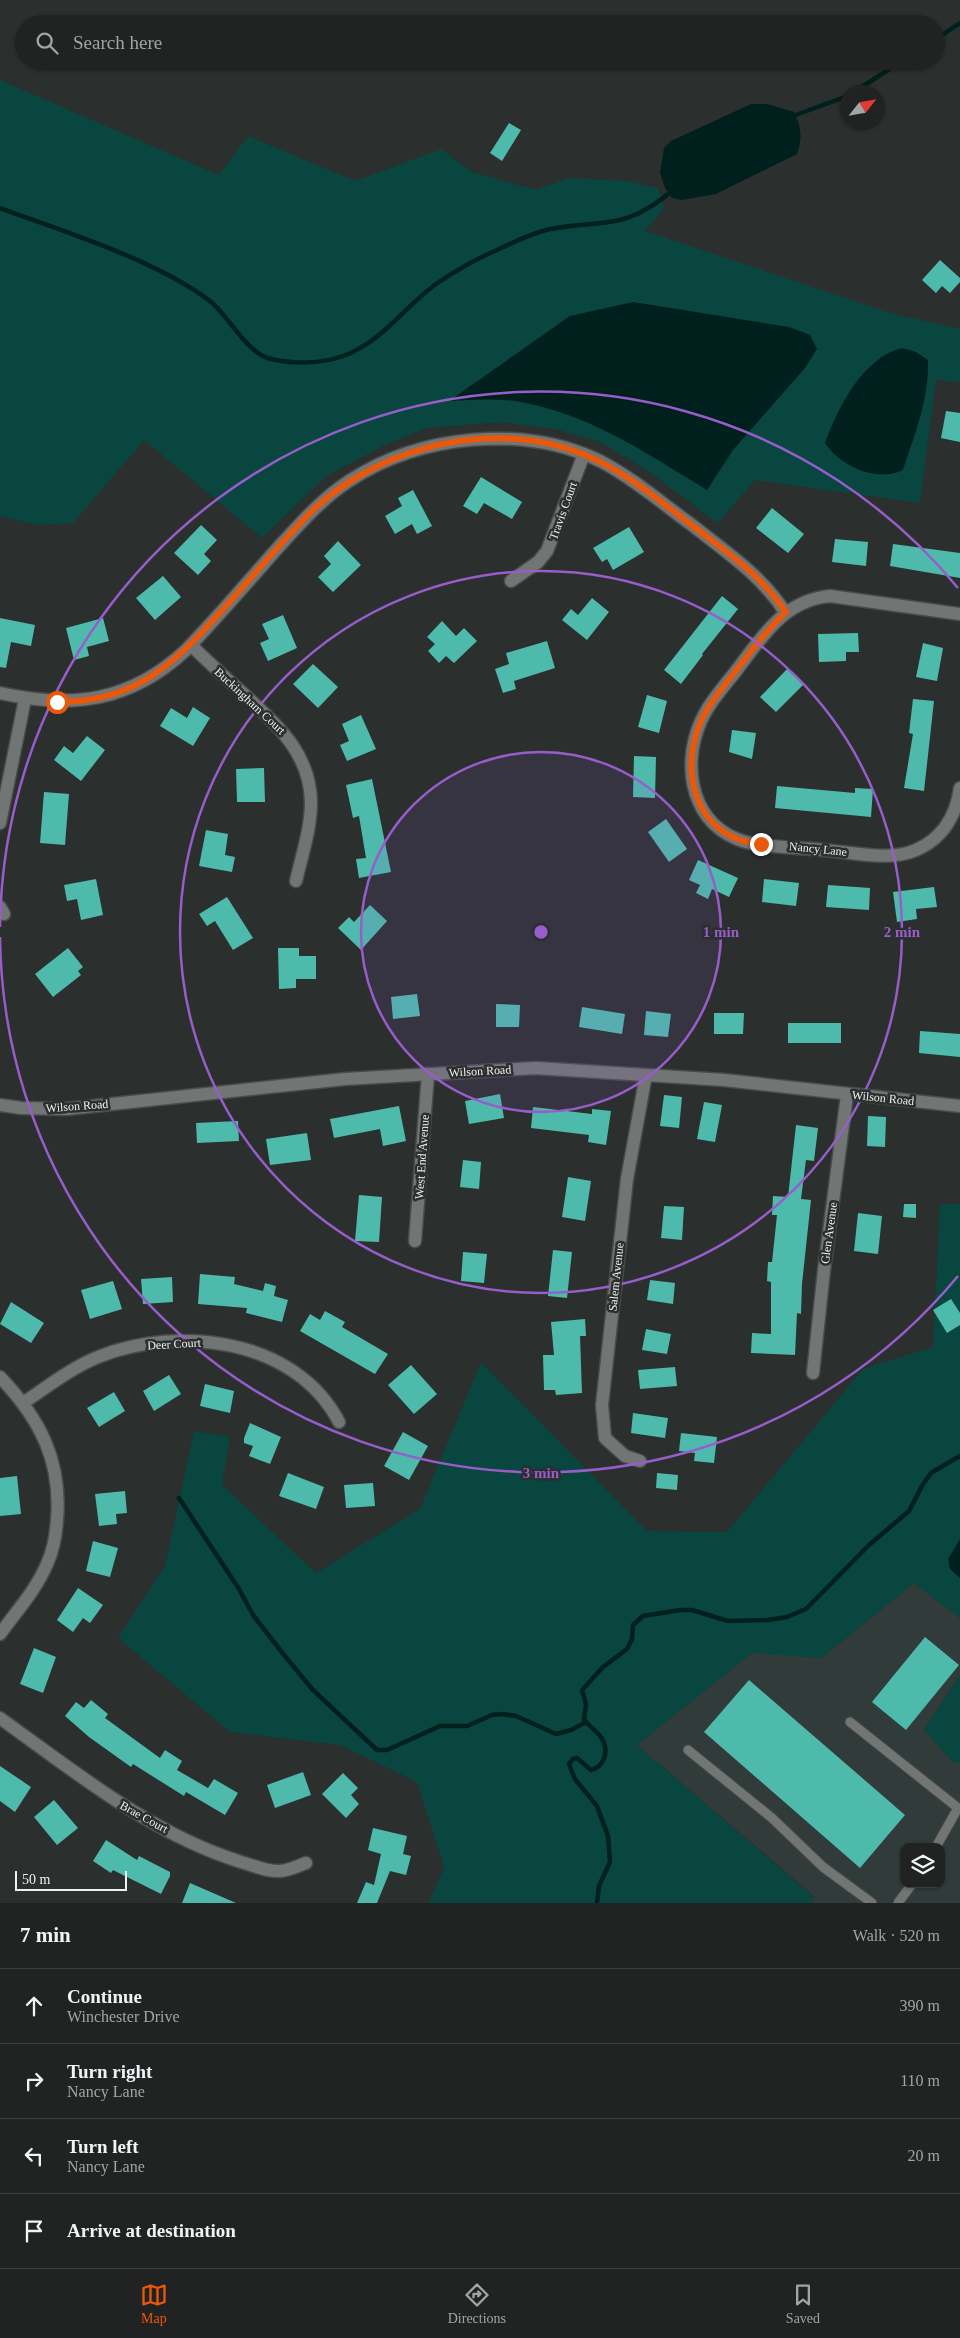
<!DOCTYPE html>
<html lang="en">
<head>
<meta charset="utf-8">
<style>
  :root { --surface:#202322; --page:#282b2a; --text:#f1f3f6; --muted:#a2a4a5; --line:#3d4040; --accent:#ea580c }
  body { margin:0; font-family:"Times New Roman",serif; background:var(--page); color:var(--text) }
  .controls { position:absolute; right:15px; bottom:15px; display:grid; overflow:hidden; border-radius:10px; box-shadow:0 1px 4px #0004 }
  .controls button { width:45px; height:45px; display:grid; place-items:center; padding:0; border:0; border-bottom:1px solid var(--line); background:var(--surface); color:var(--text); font:25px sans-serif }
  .compass { position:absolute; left:840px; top:85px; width:45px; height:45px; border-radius:50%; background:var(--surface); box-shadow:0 1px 4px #0004; rotate:59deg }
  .scale { position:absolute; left:15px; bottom:12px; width:112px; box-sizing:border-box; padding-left:5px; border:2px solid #eff1f0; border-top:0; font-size:14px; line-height:18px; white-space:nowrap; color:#eff1f0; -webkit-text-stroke:4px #2b2f2e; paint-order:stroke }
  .stop { position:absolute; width:15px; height:15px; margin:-11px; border:4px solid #ea580c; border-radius:50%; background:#fff }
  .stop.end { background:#ea580c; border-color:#fff; box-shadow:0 1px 5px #0008 }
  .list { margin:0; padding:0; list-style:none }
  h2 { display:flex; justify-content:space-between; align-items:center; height:65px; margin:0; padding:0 20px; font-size:21px }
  h2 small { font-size:16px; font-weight:400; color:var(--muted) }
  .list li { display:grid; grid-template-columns:32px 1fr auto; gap:15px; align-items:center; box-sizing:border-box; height:75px; padding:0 20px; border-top:1px solid var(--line) }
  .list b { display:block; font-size:19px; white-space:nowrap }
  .list p { margin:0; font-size:16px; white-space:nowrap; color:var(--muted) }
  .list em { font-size:16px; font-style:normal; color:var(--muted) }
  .icon { flex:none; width:28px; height:28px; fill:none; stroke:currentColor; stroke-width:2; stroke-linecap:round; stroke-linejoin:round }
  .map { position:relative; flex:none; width:960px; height:1903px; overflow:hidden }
  .search { position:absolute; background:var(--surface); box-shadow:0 1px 4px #0004; left:15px; right:15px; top:15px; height:55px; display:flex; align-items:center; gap:12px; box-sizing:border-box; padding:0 18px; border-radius:28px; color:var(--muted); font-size:19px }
  .sheet { height:365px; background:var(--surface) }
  nav { display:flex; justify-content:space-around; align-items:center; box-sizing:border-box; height:70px; border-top:1px solid var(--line); background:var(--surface); font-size:14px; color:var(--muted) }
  nav a { display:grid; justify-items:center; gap:2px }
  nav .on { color:var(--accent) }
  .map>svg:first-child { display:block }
  .built { fill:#313b3a; fill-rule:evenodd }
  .green { fill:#08463f }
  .water { fill:#00201d }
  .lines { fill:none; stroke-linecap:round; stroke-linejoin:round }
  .stream { stroke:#00201d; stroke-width:4.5 }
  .building { fill:#4ebaac }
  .service-casing { stroke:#494b4a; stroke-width:11 }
  .minor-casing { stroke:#494b4a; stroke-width:15 }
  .tertiary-casing { stroke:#494b4a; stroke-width:15 }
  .service { stroke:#717574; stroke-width:9 }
  .minor { stroke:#717574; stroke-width:12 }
  .tertiary { stroke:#717574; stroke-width:12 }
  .route { stroke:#ea580c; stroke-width:6 }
  .ring { fill:none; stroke:#985dcb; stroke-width:2.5 }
  .labels { text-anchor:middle; stroke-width:5; stroke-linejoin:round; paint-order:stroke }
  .street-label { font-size:12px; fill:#eff1f0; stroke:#2b2f2e }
  .centre { fill:#985dcb; stroke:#2b2f2e; stroke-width:2.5 }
  .ring-label { font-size:15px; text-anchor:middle; font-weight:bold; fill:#985dcb; stroke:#2b2f2e; stroke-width:5; stroke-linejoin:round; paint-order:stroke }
</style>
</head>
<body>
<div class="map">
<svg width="960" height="1903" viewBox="0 0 960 1903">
  <rect width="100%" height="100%" fill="#2b2f2e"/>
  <path class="built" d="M914,1583L960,1618V1675L924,1730L954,1763H960V1903H811L815,1897L637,1745L752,1652L821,1658ZM904,1847H941V1884H904Z"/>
  <g class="green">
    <path d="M0,80L219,175L248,136L355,181L441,149L472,172L536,190L569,178L627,181L658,188L664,208L645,231L890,313L960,329V382L936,380L920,503L755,480L718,523L648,471L600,442L556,429L501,422L427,428L385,445L326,476L262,538L144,440L73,523L38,525L0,516Z"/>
    <path d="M940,1204H960V1618L914,1583L821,1658L752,1653L637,1745L815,1898L811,1903H429L444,1867L417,1782L340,1745L230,1732L118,1638L165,1566L194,1431L230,1437L222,1485L316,1573L420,1509L481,1362L647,1531L727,1532L863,1369L933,1347Z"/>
    <path d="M960,1675V1763H954L924,1730Z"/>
  </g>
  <g class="water">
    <path d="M751,104H767L794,112C801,126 803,138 797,154L716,194L682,200L672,198L665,188L660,173L664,148L671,141Z"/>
    <path d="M633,302L789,327L810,335L817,349L805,368L733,450L707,490C644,452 589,413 515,401C494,398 471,400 449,401L570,316Z"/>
    <path d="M902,348L916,352L928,360C929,400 915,433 903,470C877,483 840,466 825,443C838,408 862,358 902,348Z"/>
    <path d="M960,1539V1578L950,1569L948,1559Z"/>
  </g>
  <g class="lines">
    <g class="stream">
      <path d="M936,39L960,23"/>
      <path d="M854,92L902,61"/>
      <path d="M790,117L848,96"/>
      <path d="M0,208C65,232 156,260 210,301C229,316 246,353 271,359C293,364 321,364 343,356C382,342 404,307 436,284C455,271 476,259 497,250C514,242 532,233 550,229C605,219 624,231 672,191"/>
      <path d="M179,1498L239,1589L253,1615L284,1655L313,1690L377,1750H387L440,1726H467L492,1715L502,1714L516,1716L556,1734L571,1730L586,1722"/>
      <path d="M597,1903L599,1886L610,1862L608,1836L597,1806L575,1779L569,1764L573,1759L577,1758L591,1770C606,1766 609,1749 601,1737C596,1730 588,1726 584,1719L586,1704L582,1690L603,1667L627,1649L632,1639L633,1625L643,1616L680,1610H692L728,1621L768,1620L787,1617L806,1609L869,1545L909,1511L922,1486L931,1473L960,1456"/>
    </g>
  </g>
  <g class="building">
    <path d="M509,123L521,130L502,161L490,153Z"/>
    <path d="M940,260L960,278V282L950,293L942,286L936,293L922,280Z"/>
    <path d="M946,411L960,413V442L941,438Z"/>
    <path d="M481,477L522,502L512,519L484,503L477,514L463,506Z"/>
    <path d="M413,490L432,526L417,534L412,524L395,534L385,516L402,506L398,498Z"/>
    <path d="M772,508L804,534L788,553L756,528Z"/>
    <path d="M201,525L217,540L204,554L211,561L198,575L174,553Z"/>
    <path d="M629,527L644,552L613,570L607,559L602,562L593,548Z"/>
    <path d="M835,539L868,542L866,566L832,562Z"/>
    <path d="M338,541L361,565L333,592L318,577L331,564L324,556Z"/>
    <path d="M893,544L960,553V578L890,566Z"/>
    <path d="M163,576L181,597L155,620L136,598Z"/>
    <path d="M722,596L738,609L702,654L703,655L681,684L664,670Z"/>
    <path d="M592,598L609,612L587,640L562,620L571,609L578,615Z"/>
    <path d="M283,615L297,648L268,661L260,643L269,639L262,624Z"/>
    <path d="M0,618L35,625L31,646L11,642L6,668L0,667Z"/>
    <path d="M103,618L109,641L87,647L89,656L74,660L66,628Z"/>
    <path d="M442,621L456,636L464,628L477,641L454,663L446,656L439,663L428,651L435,644L427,637Z"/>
    <path d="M858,633L859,652H846V661L819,662L818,634Z"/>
    <path d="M547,641L555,668L514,681L516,689L503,693L495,669L509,664L506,653Z"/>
    <path d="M923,643L943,648L937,681L916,677Z"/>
    <path d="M313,664L338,687L318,708L293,684Z"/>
    <path d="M788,668L804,684L776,712L760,697Z"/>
    <path d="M647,695L667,701L659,733L638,727Z"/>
    <path d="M913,699L934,701L924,791L904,788L913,734L909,733Z"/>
    <path d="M193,707L210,718L193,746L160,726L171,708L187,718Z"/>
    <path d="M361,715L376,749L347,761L340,745L349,741L342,724Z"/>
    <path d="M732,730L756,733L752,759L729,752Z"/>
    <path d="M87,736L105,750L81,781L54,760L64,746L73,753Z"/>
    <path d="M634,756L656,757L655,798L633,797Z"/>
    <path d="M264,768L265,802H237L236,769Z"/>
    <path d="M372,779L391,872L359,878L356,859L366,858L359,816L353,818L346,785Z"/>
    <path d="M777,786L855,793V788L873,789L871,817L775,808Z"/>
    <path d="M44,792L69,794L65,845L40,843Z"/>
    <path d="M666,819L687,849L669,862L648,832Z"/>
    <path d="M206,830L228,834L225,855L235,857L232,872L199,866Z"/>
    <path d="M698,860L738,878L729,897L712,889L708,899L696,893L700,885L689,880Z"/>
    <path d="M96,879L103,915L81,920L77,899L67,901L64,885Z"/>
    <path d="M764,879L799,883L796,906L762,902Z"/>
    <path d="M828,885L870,888L869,910L826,907Z"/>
    <path d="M934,887L937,907L916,909L917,919L897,922L893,892Z"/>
    <path d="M227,897L253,938L233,950L215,921L207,926L199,914Z"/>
    <path d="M370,905L387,921L361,950L338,928L349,917L354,922Z"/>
    <path d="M68,948L83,967L78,971L81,975L53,997L35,974Z"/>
    <path d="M278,948H299V956H316V979H296V988L279,989Z"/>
    <path d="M417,994L420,1016L393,1019L391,997Z"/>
    <path d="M496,1004L520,1005L519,1027H496Z"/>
    <path d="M582,1007L625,1014L622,1034L579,1027Z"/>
    <path d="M646,1011L671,1014L668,1037L644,1035Z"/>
    <path d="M714,1013H744L743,1034H714Z"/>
    <rect x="788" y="1023" width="53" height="20"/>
    <path d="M920,1031L960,1034V1057L919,1053Z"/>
    <path d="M500,1094L504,1118L469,1124L465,1101Z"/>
    <path d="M664,1095L682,1097L679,1128L660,1126Z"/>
    <path d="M704,1102L722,1105L715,1142L697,1139Z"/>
    <path d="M399,1106L406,1141L383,1146L380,1129L334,1138L330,1119Z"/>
    <path d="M533,1107L592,1114V1109L611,1111L606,1145L588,1142L589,1135L531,1128Z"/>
    <path d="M868,1116L886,1117L885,1147L867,1146Z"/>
    <path d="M238,1121L239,1141L197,1143L196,1123Z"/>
    <path d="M796,1125L818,1128L814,1161L806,1160L801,1199L811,1200L802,1284L801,1314L797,1313L795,1355L751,1353L752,1333L771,1334V1282L767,1281L768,1262H772L777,1215H772L773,1196L788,1197Z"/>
    <path d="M307,1133L311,1160L270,1165L266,1139Z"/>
    <path d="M463,1160L481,1162L479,1189L460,1187Z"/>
    <path d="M568,1177L591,1181L585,1221L562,1217Z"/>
    <path d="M359,1195L382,1197L379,1242L355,1241Z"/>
    <path d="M904,1204H916V1218L903,1217Z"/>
    <path d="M664,1206L684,1207L682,1240L661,1238Z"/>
    <path d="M858,1213L882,1216L878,1254L854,1251Z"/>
    <path d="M553,1250L572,1252L567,1298L548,1296Z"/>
    <path d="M463,1252L487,1254L484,1283L461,1281Z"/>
    <path d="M200,1274L235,1277L234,1284L263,1291L265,1283L276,1286L274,1296L288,1300L282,1322L246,1313L247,1308L198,1304Z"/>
    <path d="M172,1277L173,1302L143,1304L141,1279Z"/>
    <path d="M650,1280L675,1283L673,1304L647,1300Z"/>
    <path d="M113,1281L122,1309L90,1319L81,1290Z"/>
    <path d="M951,1299L960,1313V1325L947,1333L933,1310Z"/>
    <path d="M11,1302L44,1323L31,1343L0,1324Z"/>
    <path d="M325,1311L345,1322L342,1327L388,1354L375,1374L300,1331L310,1314L320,1320Z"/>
    <path d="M585,1319L586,1336H580L582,1393L556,1395L555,1390H544L543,1355H554L551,1322Z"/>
    <path d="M646,1329L671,1334L667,1354L642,1350Z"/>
    <path d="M411,1365L437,1394L414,1414L388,1385Z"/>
    <path d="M675,1367L677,1386L640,1389L638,1370Z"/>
    <path d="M169,1375L181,1394L154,1411L143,1391Z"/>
    <path d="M205,1384L234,1391L230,1413L200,1406Z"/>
    <path d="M114,1392L125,1411L99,1427L87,1408Z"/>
    <path d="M633,1413L668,1418L665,1438L631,1433Z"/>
    <path d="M250,1423L281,1437L270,1464L249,1456L253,1446L244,1443V1438Z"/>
    <path d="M403,1432L428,1446L409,1480L384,1466Z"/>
    <path d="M681,1433L717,1437L714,1463L694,1461L695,1453L679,1451Z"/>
    <path d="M288,1473L324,1487L316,1509L279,1496Z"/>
    <path d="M657,1473L678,1475L677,1490L656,1488Z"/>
    <path d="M17,1476L21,1514L0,1516V1478Z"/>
    <path d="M373,1483L375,1506L346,1508L344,1485Z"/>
    <path d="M125,1491L127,1513L116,1514L117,1524L99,1526L95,1494Z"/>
    <path d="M93,1541L118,1548L110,1577L86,1571Z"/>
    <path d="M78,1588L103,1605L90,1623L83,1618L73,1632L57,1620Z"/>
    <path d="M925,1637L959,1665L906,1730L872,1702Z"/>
    <path d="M34,1648L56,1657L43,1693L20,1684Z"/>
    <path d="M749,1680L905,1815L860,1868L704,1732Z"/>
    <path d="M91,1700L108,1714L105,1718L160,1758L165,1750L182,1761L177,1770L208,1788L214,1779L238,1793L225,1815L186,1792L184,1796L133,1764L131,1767L89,1737L65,1716L76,1702L84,1708Z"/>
    <path d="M0,1766L31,1787L15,1812L0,1801Z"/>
    <path d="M303,1772L311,1795L275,1808L267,1785Z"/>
    <path d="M343,1773L358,1788L351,1795L359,1804L346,1818L322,1794Z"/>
    <path d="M54,1800L78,1828L57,1845L34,1817Z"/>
    <path d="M373,1828L407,1836L403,1854L411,1856L406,1875L390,1871L377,1903H357L366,1882L374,1885L381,1854L368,1850Z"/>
    <path d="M106,1840L137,1860L139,1856L170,1872V1876L161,1894L113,1870L111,1873L93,1861Z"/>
    <path d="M190,1883L236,1903H182Z"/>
  </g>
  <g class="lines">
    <defs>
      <g id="service">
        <path d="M850,1722L958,1808L936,1847"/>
        <path d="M688,1750L772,1818L823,1867L872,1903"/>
        <path d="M898,1903L912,1884"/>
      </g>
      <g id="minor">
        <path d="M511,581L538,562L547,551L584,454"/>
        <path d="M960,614L830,596C784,600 762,637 736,671C726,684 713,698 705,713C681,756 687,819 737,839C758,848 799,847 823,850C852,852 889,862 916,850C943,838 956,816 960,788"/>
        <path d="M191,645C209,663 228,680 247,697C279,727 310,754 311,802C311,828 302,855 296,881"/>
        <path d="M0,693C73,709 130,702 186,650C217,618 246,584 275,551C298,526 320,500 349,481C421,434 525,424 602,462C634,479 663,504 692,525C726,552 761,575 785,612"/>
        <path d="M0,823L25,699"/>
        <path d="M0,907L4,914"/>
        <path d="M415,1241L428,1074"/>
        <path d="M813,1373L824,1270L847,1095"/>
        <path d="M0,1377C40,1419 62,1461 57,1520C56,1535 53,1551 47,1564C36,1590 16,1612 0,1634"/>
        <path d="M23,1403C47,1387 71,1368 98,1357C179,1325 295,1338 339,1422"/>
        <path d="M640,1461L625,1456L605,1438L602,1405L627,1179L646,1075"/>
        <path d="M0,1718C75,1772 151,1834 241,1862C252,1865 265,1871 277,1871C287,1872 297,1866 306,1863"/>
      </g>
      <path id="tertiary" d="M0,1105L21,1108L66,1109L345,1079L536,1068L724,1080L960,1106"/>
    </defs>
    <use href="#service" class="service-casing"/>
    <use href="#minor" class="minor-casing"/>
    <use href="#tertiary" class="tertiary-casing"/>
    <use href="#service" class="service"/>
    <use href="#minor" class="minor"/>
    <use href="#tertiary" class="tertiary"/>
  </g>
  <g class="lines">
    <path class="route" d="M57,702C136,703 176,662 225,607C254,575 283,540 314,509C383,445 496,418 585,455C624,471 656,498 689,523C724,550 760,574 786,612C766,630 751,652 734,673C724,686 713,699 705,713C676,766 693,839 761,844"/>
  </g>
  <circle cx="541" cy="932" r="180" fill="#985dcb" fill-opacity=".12"/>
  <g class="ring">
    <circle cx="541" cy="932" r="180"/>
    <circle cx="541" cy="932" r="361"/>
    <path d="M958 1276A541 541 0 0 1 0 937M0 927A541 541 0 0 1 958 588"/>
  </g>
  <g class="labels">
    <g class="street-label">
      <text transform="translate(563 511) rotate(-70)" y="4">Travis Court</text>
      <text transform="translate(250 701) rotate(43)" y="4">Buckingham Court</text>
      <text transform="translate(818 849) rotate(6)" y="4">Nancy Lane</text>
      <text transform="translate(480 1071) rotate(-3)" y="4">Wilson Road</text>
      <text transform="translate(883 1098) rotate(6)" y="4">Wilson Road</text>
      <text transform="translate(77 1106) rotate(-4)" y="4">Wilson Road</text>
      <text transform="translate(422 1157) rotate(-86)" y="4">West End Avenue</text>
      <text transform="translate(829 1233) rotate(-82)" y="4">Glen Avenue</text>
      <text transform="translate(616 1277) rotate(-84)" y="4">Salem Avenue</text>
      <text transform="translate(174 1344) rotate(-3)" y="4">Deer Court</text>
      <text transform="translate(144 1817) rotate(29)" y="4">Brae Court</text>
    </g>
  </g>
  <circle cx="541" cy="932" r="8" class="centre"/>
  <g class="ring-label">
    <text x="721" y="937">1 min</text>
    <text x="902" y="937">2 min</text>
    <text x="541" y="1478">3 min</text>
  </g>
</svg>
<div class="controls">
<button><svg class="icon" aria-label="layers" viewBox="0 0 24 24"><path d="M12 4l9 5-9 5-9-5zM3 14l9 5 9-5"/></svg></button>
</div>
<svg class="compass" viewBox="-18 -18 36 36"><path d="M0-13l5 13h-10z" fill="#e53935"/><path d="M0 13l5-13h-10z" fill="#a2a4a5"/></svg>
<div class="scale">50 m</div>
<div class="stop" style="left:57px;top:702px"></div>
<div class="stop end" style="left:761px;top:844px"></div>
<div class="search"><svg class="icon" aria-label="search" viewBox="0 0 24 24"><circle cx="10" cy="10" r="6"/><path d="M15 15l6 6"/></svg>Search here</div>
</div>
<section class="sheet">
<h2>7 min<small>Walk · 520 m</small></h2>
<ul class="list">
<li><svg class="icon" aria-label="ahead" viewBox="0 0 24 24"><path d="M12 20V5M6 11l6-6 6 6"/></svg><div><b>Continue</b><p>Winchester Drive</p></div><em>390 m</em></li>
<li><svg class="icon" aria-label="right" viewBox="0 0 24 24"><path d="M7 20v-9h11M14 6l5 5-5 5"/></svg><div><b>Turn right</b><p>Nancy Lane</p></div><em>110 m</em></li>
<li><svg class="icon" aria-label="left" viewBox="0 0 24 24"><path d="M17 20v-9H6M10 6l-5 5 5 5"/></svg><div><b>Turn left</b><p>Nancy Lane</p></div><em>20 m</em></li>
<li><svg class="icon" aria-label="arrive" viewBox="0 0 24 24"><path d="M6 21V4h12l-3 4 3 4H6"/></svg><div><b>Arrive at destination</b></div></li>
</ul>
</section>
<nav>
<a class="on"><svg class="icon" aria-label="map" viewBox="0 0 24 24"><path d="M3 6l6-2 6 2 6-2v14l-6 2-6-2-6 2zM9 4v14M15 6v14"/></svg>Map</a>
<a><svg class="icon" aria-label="directions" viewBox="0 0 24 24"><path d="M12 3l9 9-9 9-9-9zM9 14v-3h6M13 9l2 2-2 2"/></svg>Directions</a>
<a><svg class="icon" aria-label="saved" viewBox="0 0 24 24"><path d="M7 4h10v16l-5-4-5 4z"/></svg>Saved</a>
</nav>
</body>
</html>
